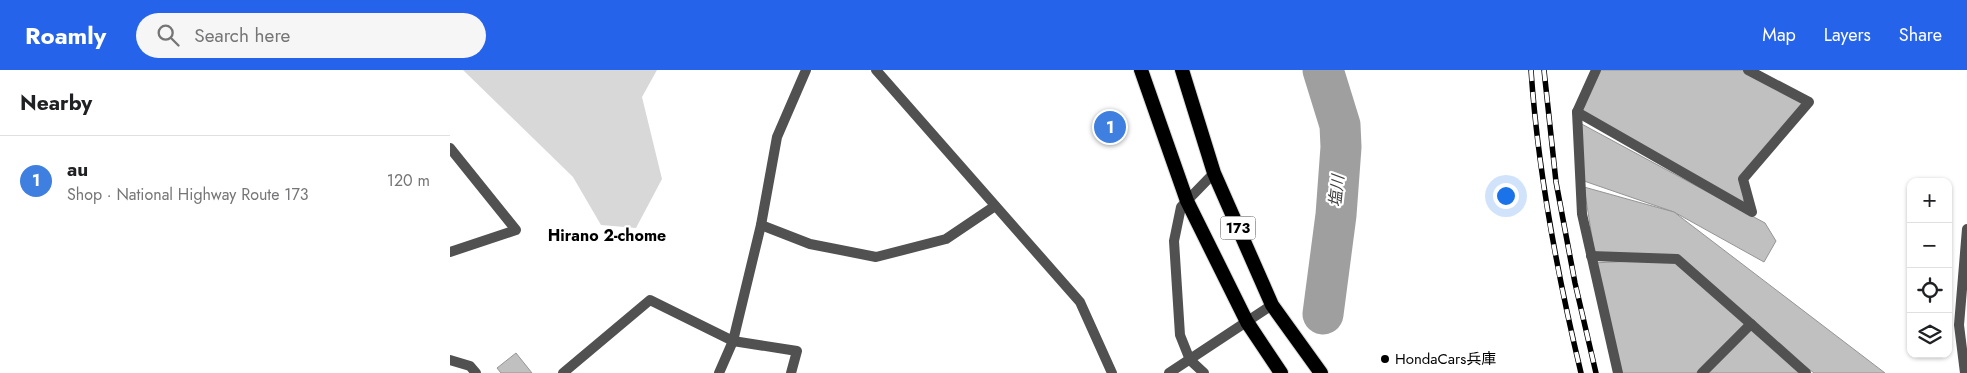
<!DOCTYPE html>
<html lang="en">
<head>
<meta charset="utf-8">
<style>
  :root { --surface:#fff; --page:#f6f6f6; --text:#202124; --muted:#757577; --line:#e0e0e0; --accent:#2563eb }
  body { margin:0; font-family:Jost,"Noto Sans JP",sans-serif; background:var(--page); color:var(--text) }
  .controls { position:absolute; right:15px; bottom:15px; display:grid; overflow:hidden; border-radius:10px; box-shadow:0 1px 4px #0004 }
  .controls button { width:45px; height:45px; display:grid; place-items:center; padding:0; border:0; border-bottom:1px solid var(--line); background:var(--surface); color:var(--text); font:25px sans-serif }
  .you { position:absolute; left:1055px; top:125px; width:18px; height:18px; margin:-12px; border:4px solid #fff; border-radius:50%; background:#1a73e8; box-shadow:0 0 0 8px #1a73e833 }
  .badge { display:grid; place-items:center; width:32px; height:32px; border-radius:50%; background:var(--accent); color:#fff; font-size:16px; font-weight:700 }
  .pin { position:absolute; translate:-50% -50%; border:2px solid #fff; box-shadow:0 1px 5px #0006 }
  .list { margin:0; padding:0; list-style:none }
  h2 { display:flex; justify-content:space-between; align-items:center; height:65px; margin:0; padding:0 20px; font-size:21px }
  h2 small { font-size:16px; font-weight:400; color:var(--muted) }
  .list li { display:grid; grid-template-columns:32px 1fr auto; gap:15px; align-items:center; box-sizing:border-box; height:90px; padding:0 20px; border-top:1px solid var(--line) }
  .list b { display:block; font-size:19px; white-space:nowrap }
  .list p { margin:0; font-size:16px; white-space:nowrap; color:var(--muted) }
  .list em { font-size:16px; font-style:normal; color:var(--muted) }
  .icon { flex:none; width:28px; height:28px; fill:none; stroke:currentColor; stroke-width:2; stroke-linecap:round; stroke-linejoin:round }
  .map { position:relative; flex:none; width:1517px; height:303px; overflow:hidden }
  header { display:flex; align-items:center; gap:30px; box-sizing:border-box; height:70px; padding:0 25px; background:var(--accent); color:#fff }
  header strong { font-size:24px }
  nav { display:flex; gap:28px; margin-inline-start:auto; font-size:18px }
  .search { width:350px; height:45px; background:var(--page); display:flex; align-items:center; gap:12px; box-sizing:border-box; padding:0 18px; border-radius:28px; color:var(--muted); font-size:19px }
  main { display:flex }
  aside { flex:1; background:var(--surface) }
  .map>svg:first-child { display:block }
  .green { fill:#d8d8d8 }
  .lines { fill:none; stroke-linecap:round; stroke-linejoin:round }
  .river { stroke:#9f9f9f; stroke-width:41 }
  .building { fill:#c0c0c0; stroke:#959595 }
  .trunk-casing { stroke:#dbdbdb; stroke-width:16 }
  .minor { stroke:#515151; stroke-width:10 }
  .trunk { stroke:#000; stroke-width:14 }
  .rail-casing { stroke:#000; stroke-width:5.5 }
  .rail { stroke:#fff; stroke-width:4; stroke-dasharray:11; stroke-linecap:butt }
  .poi-dot { fill:#000; stroke:#fff; stroke-width:2 }
  .labels { text-anchor:middle; stroke-width:4.5; stroke-linejoin:round; paint-order:stroke }
  .shield { fill:#fff; stroke:#4c4c4c; stroke-width:1 }
  .shield-label { font-size:14px; font-weight:bold; fill:#000 }
  .poi-label { font-size:15px; fill:#000; stroke:#fff; text-anchor:start }
  .water-label { font-size:16px; font-style:italic; fill:#404040; stroke:#fff }
  .neighbourhood-label { font-size:16px; font-weight:bold; fill:#000; stroke:#fff }
</style>
</head>
<body>
<header>
<strong>Roamly</strong>
<div class="search"><svg class="icon" aria-label="search" viewBox="0 0 24 24"><circle cx="10" cy="10" r="6"/><path d="M15 15l6 6"/></svg>Search here</div>
<nav><a>Map</a><a>Layers</a><a>Share</a></nav>
</header>
<main>
<aside>
<h2>Nearby<small></small></h2>
<ul class="list">
<li><span class="badge" style="background:#3f7fe0">1</span><div><b>au</b><p>Shop · National Highway Route 173</p></div><em>120 m</em></li>
</ul>
</aside>
<div class="map">
<svg width="1517" height="303" viewBox="0 0 1517 303">
  <rect width="100%" height="100%" fill="#fff"/>
  <path class="green" d="M13,0H207L192,27L212,109L186,158L151,155L123,107Z"/>
  <g class="lines">
    <path class="river" d="M873,0L890,55L891,77L886,145L873,244"/>
  </g>
  <g class="building">
    <path d="M1146,0H1298L1359,32L1293,109L1294,138L1127,42Z"/>
    <path d="M1128,52L1315,153L1326,171L1314,192L1224,142L1134,111Z"/>
    <path d="M1134,117L1224,142L1435,303H1364L1297,251L1227,189L1145,186Z"/>
    <path d="M1227,189L1297,251L1246,303H1168L1142,193Z"/>
    <path d="M1301,254L1356,303H1256Z"/>
    <path d="M66,283L82,303H51L47,298Z"/>
  </g>
  <g class="lines">
    <defs>
      <g id="trunk">
        <path d="M691,0L737,131L797,252L831,303"/>
        <path d="M732,0L764,103L822,235L871,303"/>
      </g>
    </defs>
    <use href="#trunk" class="trunk-casing"/>
    <g class="minor">
      <path d="M426,0L630,232L662,303"/>
      <path d="M1146,0L1127,42L1132,144L1168,303"/>
      <path d="M1127,42L1302,142L1293,109L1359,32L1298,0"/>
      <path d="M0,78L66,160L0,182"/>
      <path d="M311,155L360,174L426,187L496,169L545,136"/>
      <path d="M1141,186L1227,189L1301,254"/>
      <path d="M0,290L20,296L26,303"/>
      <path d="M113,303L200,230L283,271L347,281L341,303"/>
      <path d="M269,303L283,271L311,155L327,67L356,0"/>
      <path d="M719,303L822,235"/>
      <path d="M754,303L740,290L730,265L724,171L731,137L764,103"/>
      <path d="M1252,303L1301,254L1356,303"/>
      <path d="M1515,303L1509,255L1517,159"/>
    </g>
    <use href="#trunk" class="trunk"/>
    <defs>
      <g id="rail">
        <path d="M1081,0C1088,103 1107,203 1131,303"/>
        <path d="M1094,0L1106,112L1125,213L1146,303"/>
      </g>
    </defs>
    <use href="#rail" class="rail-casing"/>
    <use href="#rail" class="rail"/>
  </g>
  <circle class="poi-dot" cx="935" cy="289" r="5"/>
  <g class="labels">
    <rect class="shield" x="770.5" y="146.5" width="35" height="23" rx="4"/>
    <g class="shield-label">
      <text x="788" y="163">173</text>
    </g>
    <g class="poi-label">
      <text x="945" y="294">HondaCars兵庫</text>
    </g>
    <g class="water-label">
      <text transform="translate(886 121) rotate(-84)" y="6">塩川</text>
    </g>
    <g class="neighbourhood-label">
      <text x="157" y="171">Hirano 2-chome</text>
    </g>
  </g>
</svg>
<div class="controls">
<button>+</button>
<button>−</button>
<button><svg class="icon" aria-label="locate" viewBox="0 0 24 24"><circle cx="12" cy="12" r="6"/><path d="M12 2v4M12 18v4M2 12h4M18 12h4"/></svg></button>
<button><svg class="icon" aria-label="layers" viewBox="0 0 24 24"><path d="M12 4l9 5-9 5-9-5zM3 14l9 5 9-5"/></svg></button>
</div>
<div class="you"></div>
<div class="pin badge" style="left:660px;top:57px;background:#3f7fe0">1</div>
</div>
</main>
</body>
</html>
